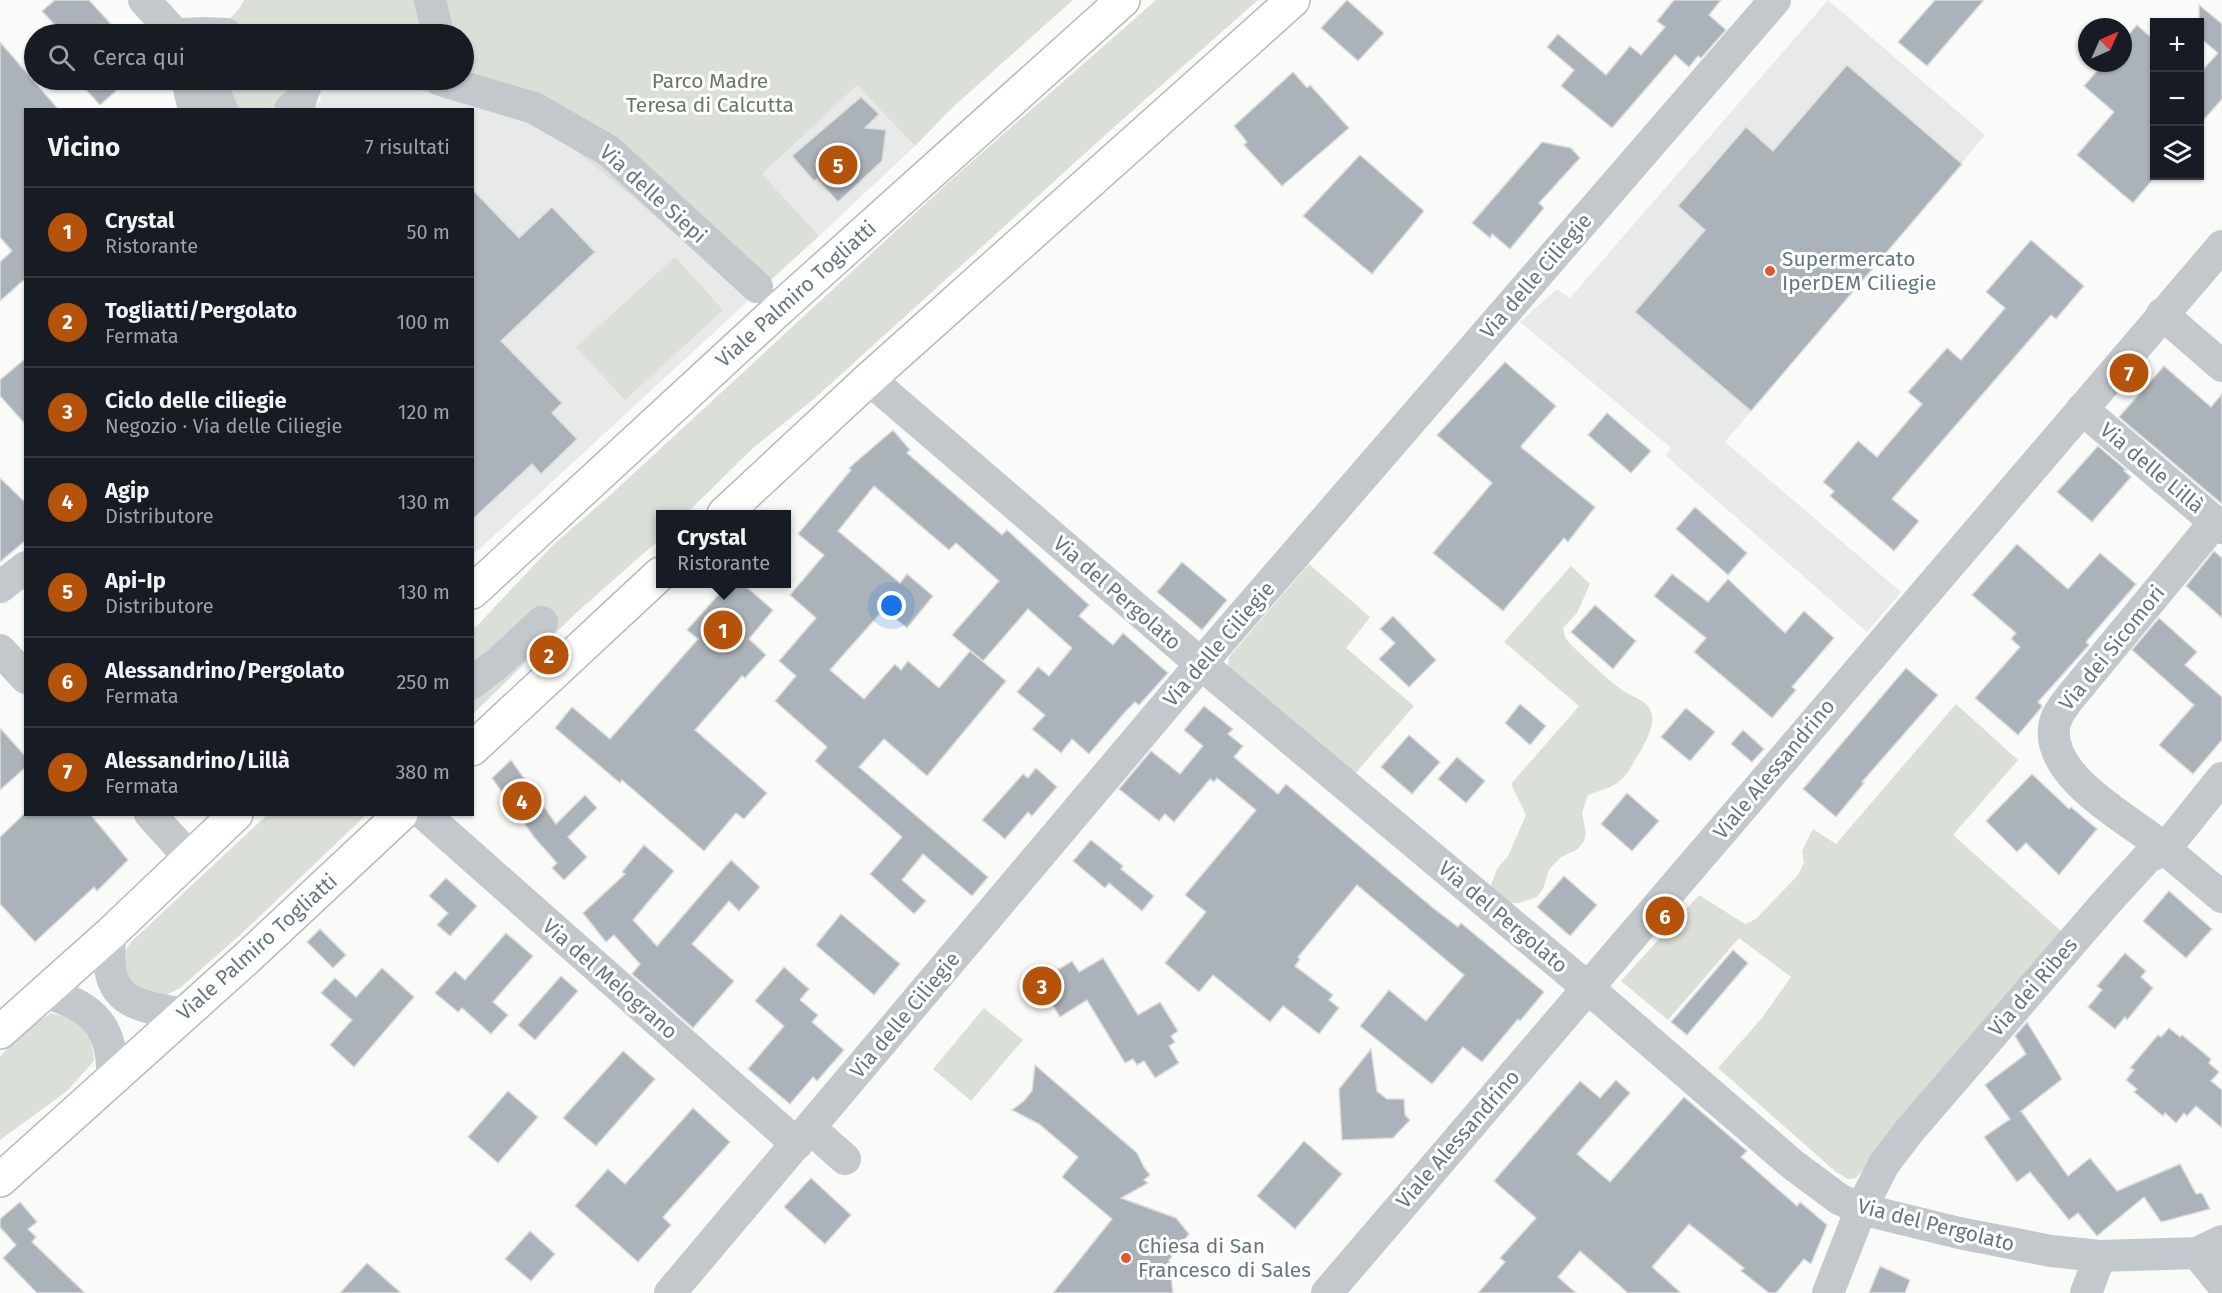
<!DOCTYPE html>
<html lang="it">
<head>
<meta charset="utf-8">
<style>
  :root { --surface:#171b24; --page:#20242c; --text:#f1f3f6; --muted:#9ea1a6; --line:#363941; --accent:#b45309 }
  body { margin:0; font-family:"Fira Sans",sans-serif; background:var(--page); color:var(--text) }
  .controls { position:absolute; right:18px; top:18px; display:grid; overflow:hidden; border-radius:0px; box-shadow:0 2px 4px #0004 }
  .controls button { width:54px; height:54px; display:grid; place-items:center; padding:0; border:0; border-bottom:2px solid var(--line); background:var(--surface); color:var(--text); font:30px sans-serif }
  .compass { position:absolute; left:2078px; top:18px; width:54px; height:54px; border-radius:50%; background:var(--surface); box-shadow:0 2px 4px #0004; rotate:45deg }
  .you { position:absolute; left:892px; top:606px; width:21px; height:21px; margin:-15px; border:4px solid #fff; border-radius:50%; background:#1a73e8; box-shadow:0 0 0 9px #1a73e833 }
  .badge { display:grid; place-items:center; width:39px; height:39px; border-radius:50%; background:var(--accent); color:#fff; font-size:20px; font-weight:700 }
  .pin { position:absolute; translate:-50% -50%; border:3px solid #fff; box-shadow:0 2px 6px #0006 }
  .popup { position:absolute; left:656px; top:510px; width:135px; height:78px; box-sizing:border-box; display:grid; place-content:center; border-radius:0px; background:var(--surface); filter:drop-shadow(0 2px 4px #0005); font-size:20px; white-space:nowrap; color:var(--muted) }
  .popup b { font-size:22px; color:var(--text) }
  .popup::after { content:''; position:absolute; left:50%; top:100%; margin-left:-12px; border:12px solid transparent; border-top-color:var(--surface) }
  .list { margin:0; padding:0; list-style:none }
  h2 { display:flex; justify-content:space-between; align-items:center; height:78px; margin:0; padding:0 24px; font-size:26px }
  h2 small { font-size:20px; font-weight:400; color:var(--muted) }
  .list li { display:grid; grid-template-columns:39px 1fr auto; gap:18px; align-items:center; box-sizing:border-box; height:90px; padding:0 24px; border-top:2px solid var(--line) }
  .list b { display:block; font-size:22px; white-space:nowrap }
  .list p { margin:0; font-size:20px; white-space:nowrap; color:var(--muted) }
  .list em { font-size:20px; font-style:normal; color:var(--muted) }
  .icon { flex:none; width:33px; height:33px; fill:none; stroke:currentColor; stroke-width:2; stroke-linecap:round; stroke-linejoin:round }
  .map { position:relative; flex:none; width:2222px; height:1293px; overflow:hidden }
  .search { position:absolute; background:var(--surface); box-shadow:0 2px 4px #0004; left:24px; top:24px; width:450px; height:66px; display:flex; align-items:center; gap:15px; box-sizing:border-box; padding:0 21px; border-radius:33px; color:var(--muted); font-size:22px }
  .panel { position:absolute; background:var(--surface); box-shadow:0 2px 4px #0004; left:24px; top:108px; width:450px; height:708px; border-radius:0px }
  .map>svg:first-child { display:block }
  .built { fill:#e8e9e9 }
  .green { fill:#dadfd7 }
  .building { fill:#aab3b9; stroke:#dcdcda; stroke-width:1.5 }
  .lines { fill:none; stroke-linecap:round; stroke-linejoin:round }
  .major-casing { stroke:#b5babe; stroke-width:36 }
  .minor { stroke:#c3c8cc; stroke-width:32 }
  .major { stroke:#fff; stroke-width:33 }
  .poi-dot { fill:#e4572e; stroke:#fff; stroke-width:2 }
  .labels { text-anchor:middle; stroke-width:6; stroke-linejoin:round; paint-order:stroke }
  .park-label { font-size:21px; fill:#687a64; stroke:#fff }
  .street-label { font-size:21px; fill:#657683; stroke:#fff }
  .poi-label { font-size:21px; fill:#657683; stroke:#fff; text-anchor:start }
</style>
</head>
<body>
<div class="map">
<svg width="2222" height="1293" viewBox="0 0 2222 1293">
  <rect width="100%" height="100%" fill="#fafaf8"/>
  <g class="built">
    <path d="M1828,0L1985,135L1725,442L1901,592L1867,632L1666,456L1671,448L1520,322L1557,289L1570,298Z"/>
    <path d="M318,80H359L483,102L534,117L636,200L750,299L473,555L472,110H310L321,100Z"/>
    <path d="M857,84L915,146L819,236L761,174Z"/>
  </g>
  <g class="green">
    <path d="M244,0H1073L954,106L915,146L857,85L762,174L819,236L750,299L636,200L534,117L483,102L359,80H464V34H215C224,22 237,15 244,0Z"/>
    <path d="M1156,0H1258L1113,128L815,398L753,448L686,514H660V539L577,612L473,714V630L553,545L607,498L950,181Z"/>
    <path d="M229,80H296C286,114 267,109 237,109Z"/>
    <path d="M675,257L723,310L625,400L576,347Z"/>
    <path d="M1309,564L1370,617L1346,648L1414,706L1353,776L1228,667L1229,657Z"/>
    <path d="M1571,566L1590,584L1577,613L1563,628C1564,631 1564,634 1565,637C1568,644 1613,684 1622,690C1629,695 1639,698 1646,704C1659,717 1649,736 1641,750C1622,782 1624,783 1588,795L1582,813L1586,833L1584,841L1578,849L1561,857L1549,870L1543,889L1537,897L1519,903H1509L1494,893L1491,885L1497,869L1508,856L1526,815L1511,784L1579,706L1504,642Z"/>
    <path d="M1956,704L2018,760L1953,835L2062,932L1856,1178L1848,1179L1836,1172L1718,1068L1761,1019L1791,977L1739,938L1668,1020L1621,981L1699,895L1745,924L1756,919L1798,875L1804,863L1802,851L1813,829L1836,844Z"/>
    <path d="M267,815H366L240,935L180,988L159,999L127,986L122,955L131,942Z"/>
    <path d="M984,1008L1023,1040L971,1101L933,1069Z"/>
    <path d="M51,1013C83,1021 91,1026 94,1061L67,1091L0,1140V1057L18,1035Z"/>
  </g>
  <g class="building">
    <path d="M55,0H89L120,34H63L42,11Z"/>
    <path d="M1347,0L1384,33L1358,61L1321,28Z"/>
    <path d="M1674,0H1721L1709,15L1726,30L1701,58L1698,56L1689,67L1675,55L1612,128L1561,86L1574,70L1547,47L1558,34L1606,75L1630,46L1641,55L1665,27L1657,21Z"/>
    <path d="M1935,0H1984L1927,66L1898,42Z"/>
    <path d="M2199,5L2222,24V99L2199,125V74L2218,53L2199,37Z"/>
    <path d="M2137,25L2154,40V178L2133,203L2077,155L2114,112L2084,86L2104,63H2123V41Z"/>
    <path d="M0,42L59,110H26V278L0,301V262L12,251L0,237Z"/>
    <path d="M1847,65L1962,164L1751,411L1635,312L1705,230L1678,206L1746,127L1773,151Z"/>
    <path d="M1293,72L1307,88L1310,85L1349,128L1282,186L1244,145L1247,142L1234,126Z"/>
    <path d="M77,80H128L100,105Z"/>
    <path d="M861,97L879,114L865,128L886,130L882,161L838,202L817,179L814,181L792,156Z"/>
    <path d="M1542,142L1571,148L1580,158L1539,203L1544,208L1510,249L1492,234L1490,238L1472,223Z"/>
    <path d="M1360,155L1424,211L1372,274L1303,216Z"/>
    <path d="M472,189L519,238L552,207L595,252L501,341L562,403L552,413L577,439L541,474L532,464L472,520Z"/>
    <path d="M2031,240L2084,286L2056,319L2051,315L1892,499L1919,521L1894,551L1830,496L1834,491L1823,482L1858,441L1877,457L1922,404L1908,392L1947,348L1961,360L2005,308L1986,292Z"/>
    <path d="M26,358V425L0,396V380Z"/>
    <path d="M1505,362L1556,406L1521,446L1522,448L1595,507L1568,542L1564,538L1503,611L1433,553L1492,483L1437,435Z"/>
    <path d="M2164,366L2211,407L2222,394V504L2119,417Z"/>
    <path d="M1607,413L1651,451L1631,473L1588,435Z"/>
    <path d="M893,430L910,450L907,453L1002,535L1007,530L1089,605L1079,616L1113,645L1123,633L1168,673L1139,705L1135,702L1125,712L1089,754L1072,739L1061,753L1032,729L1045,715L1017,692L1038,667L1049,676L1072,648L1028,609L983,661L952,635L999,581L956,543L949,550L874,486L838,531L900,583L907,574L933,596L907,628L884,609L830,670L864,699L895,664L901,670L908,661L939,688L970,651L1006,681L927,776L884,739L859,767L988,877L972,896L923,854L902,880L926,901L914,914L870,874L902,837L815,761L827,747L775,701L796,676L779,661L816,618L790,595L824,555L798,534L851,470L849,468Z"/>
    <path d="M2098,446L2126,470L2124,471L2131,477L2092,522L2057,492Z"/>
    <path d="M0,478L26,503V540L0,562Z"/>
    <path d="M1695,507L1747,553L1728,575L1676,529Z"/>
    <path d="M2017,544L2068,589L2100,553L2136,584L2086,642L2089,645L2038,702L2042,706L2041,708L2018,735L1975,698L2020,647L2011,639L2016,633L1972,595Z"/>
    <path d="M2214,551L2222,558V618L2186,586Z"/>
    <path d="M1182,562L1227,600L1202,630L1157,592Z"/>
    <path d="M1672,574L1708,602L1728,579L1785,633L1804,611L1834,638L1792,687L1796,690L1772,718L1694,652L1706,638L1654,596Z"/>
    <path d="M728,584H743L773,610L749,639L766,655L745,678L742,676L695,730L767,793L744,819L736,813L704,851L622,780L620,783L555,728L572,707L610,739L698,639L687,630Z"/>
    <path d="M1595,605L1636,641L1613,669L1571,632Z"/>
    <path d="M1393,616L1436,660L1409,687L1379,659L1395,643L1380,629Z"/>
    <path d="M2159,618L2197,652L2185,665L2222,697V740L2193,774L2159,745L2194,705L2132,650Z"/>
    <path d="M1906,668L1938,695L1862,782L1864,783L1836,817L1803,789Z"/>
    <path d="M1520,704L1546,726L1530,745L1505,723Z"/>
    <path d="M1204,706L1233,729L1228,734L1243,746L1234,757L1278,794L1286,784L1433,908L1458,927L1461,923L1544,992L1520,1021L1518,1019L1482,1062L1463,1047L1432,1084L1360,1026L1389,990L1426,1021L1464,975L1357,885L1298,957L1300,959L1295,966L1333,995L1329,1000L1339,1008L1319,1034L1283,1006L1270,1022L1213,975L1199,992L1165,963L1206,912L1185,895L1256,810L1217,778L1214,782L1210,779L1174,822L1165,814L1159,821L1119,789L1151,751L1180,774L1203,746L1184,730Z"/>
    <path d="M1686,708L1715,732L1690,761L1661,737Z"/>
    <path d="M0,728L26,757V767L0,790Z"/>
    <path d="M1743,730L1764,749L1752,762L1731,744Z"/>
    <path d="M1409,735L1440,762L1412,794L1381,767Z"/>
    <path d="M1457,757L1485,781L1466,803L1438,779Z"/>
    <path d="M511,760L556,824L585,795L597,808L568,837L587,857L564,880L552,868L557,863L534,837L492,778Z"/>
    <path d="M1036,768L1057,787L1032,816L1028,812L1005,839L982,820L1023,774L1028,778Z"/>
    <path d="M2032,774L2069,809L2071,807L2097,829L2059,875L2026,843L2017,852L1986,821Z"/>
    <path d="M1627,793L1659,821L1632,851L1601,824Z"/>
    <path d="M24,814H90L128,860L97,891L94,887L35,942L0,904V837Z"/>
    <path d="M1091,840L1123,866L1121,869L1154,896L1142,911L1109,883L1105,888L1073,861Z"/>
    <path d="M644,845L674,871L633,920L657,946L731,860L760,887L739,911L729,901L692,944L734,981L693,1028L632,974L640,964L614,935L606,942L583,913L625,874L622,872Z"/>
    <path d="M1564,876L1597,905L1570,936L1537,907Z"/>
    <path d="M446,878L477,906L450,936L437,925L448,913L429,896Z"/>
    <path d="M2169,891L2212,929L2186,958L2143,921Z"/>
    <path d="M841,914L900,964L874,995L816,945Z"/>
    <path d="M320,929L346,955L333,968L307,942Z"/>
    <path d="M506,933L533,956L493,1002L508,1015L491,1034L462,1008L458,1012L435,993L455,971L465,980Z"/>
    <path d="M1733,950L1748,963L1687,1035L1671,1022Z"/>
    <path d="M2125,953L2146,971L2141,977L2153,988L2127,1020L2125,1017L2115,1029L2088,1007L2102,990L2097,986Z"/>
    <path d="M1103,958L1138,1015L1160,1002L1178,1031L1171,1036L1175,1042L1169,1046L1179,1063L1155,1078L1144,1061L1137,1065L1133,1059L1125,1063L1087,1000L1060,1017L1038,982L1072,961L1079,972Z"/>
    <path d="M784,967L809,989L800,1000L818,1015L812,1022L844,1050L817,1081L813,1077L790,1104L748,1069L784,1026L755,1001Z"/>
    <path d="M382,968L414,997L354,1067L330,1045L352,1020L321,993L335,978L356,997Z"/>
    <path d="M561,976L578,991L535,1040L518,1025Z"/>
    <path d="M2027,1022L2062,1079L2020,1112L2021,1111L2068,1176L2090,1158L2117,1191L2180,1164L2196,1194L2202,1193L2210,1209L2161,1222L2144,1197L2097,1236L2078,1213L2069,1220L2030,1172L2017,1182L1984,1137L2010,1119L1985,1085L2026,1054L2015,1036Z"/>
    <path d="M2169,1028L2180,1037L2182,1035L2211,1059L2209,1063L2219,1072L2211,1081L2222,1090V1128L2196,1106L2187,1116L2184,1113L2176,1123L2165,1113L2163,1116L2134,1092L2137,1089L2126,1080L2134,1070L2130,1068L2158,1035L2161,1037Z"/>
    <path d="M1371,1049L1377,1091L1387,1099H1404L1405,1115L1410,1120L1393,1138L1342,1140L1339,1089Z"/>
    <path d="M623,1051L655,1079L596,1146L563,1118Z"/>
    <path d="M1035,1065L1137,1153L1144,1167L1150,1175L1144,1180L1148,1183L1121,1198L1176,1218L1189,1234L1169,1260L1173,1293H1053L1112,1219L1062,1177L1078,1157L1039,1124L1012,1110L1024,1101L1032,1091Z"/>
    <path d="M1616,1080L1630,1093L1577,1154L1610,1182L1684,1097L1747,1151L1741,1157L1797,1206L1800,1202L1827,1225L1811,1264L1804,1259L1776,1293H1769L1741,1271L1744,1268L1689,1224L1652,1267L1681,1293H1628L1580,1251L1558,1277L1576,1293H1478L1505,1262L1500,1258L1536,1218L1494,1181L1580,1081L1600,1098Z"/>
    <path d="M508,1091L538,1117L498,1163L468,1137Z"/>
    <path d="M693,1108L730,1142L663,1217L671,1225L638,1262L575,1206L608,1169L625,1184Z"/>
    <path d="M1304,1141L1342,1174L1295,1229L1257,1196Z"/>
    <path d="M811,1178L851,1215L825,1244L784,1207Z"/>
    <path d="M20,1202L37,1222L28,1229L36,1237L32,1242L85,1293H37L3,1258L16,1245L0,1227V1219Z"/>
    <path d="M530,1231L555,1254L531,1281L505,1259Z"/>
    <path d="M367,1263L401,1293H340Z"/>
    <path d="M1880,1266L1910,1280L1905,1293H1869Z"/>
  </g>
  <g class="lines">
    <defs>
      <g id="major">
        <path d="M724,514L869,379L1293,0"/>
        <path d="M472,592L779,309L1123,0"/>
        <path d="M472,749L660,574"/>
        <path d="M0,1032L111,933L236,814"/>
        <path d="M0,1180L248,957L401,814"/>
      </g>
    </defs>
    <use href="#major" class="major-casing"/>
    <g class="minor">
      <path d="M144,0L175,34"/>
      <path d="M430,0L438,34"/>
      <path d="M184,34L204,33L226,34"/>
      <path d="M187,80L194,110"/>
      <path d="M210,80L222,110"/>
      <path d="M440,80L534,108L609,151L757,287"/>
      <path d="M290,110L300,101L308,80"/>
      <path d="M2162,314L2222,366"/>
      <path d="M869,379L1201,664L1588,988L1792,1164L1839,1199L1861,1209L1959,1233L2051,1251L2100,1256L2197,1253L2222,1241"/>
      <path d="M2082,409L2222,528"/>
      <path d="M2215,522L2068,700C2062,708 2055,717 2054,728C2049,775 2119,814 2151,838C2175,857 2198,877 2222,897"/>
      <path d="M0,587L26,567"/>
      <path d="M0,650L26,678"/>
      <path d="M472,683L499,662L542,622"/>
      <path d="M150,814L190,858"/>
      <path d="M424,814L797,1144"/>
      <path d="M111,933C102,996 126,1007 183,1013"/>
      <path d="M46,993C94,1006 114,1028 112,1079"/>
      <path d="M810,1128L845,1159"/>
      <path d="M2197,1253L2222,1284"/>
      <path d="M670,1293L1216,646L1775,0"/>
      <path d="M1327,1293L2222,246"/>
      <path d="M1828,1293L1861,1209L1884,1164L1910,1130L2104,905L2147,858L2165,849L2222,778"/>
      <path d="M2086,1293L2100,1256"/>
    </g>
    <use href="#major" class="major"/>
  </g>
  <g class="poi-dot">
    <circle cx="1770" cy="271" r="6"/>
    <circle cx="1126" cy="1258" r="6"/>
  </g>
  <g class="labels">
    <g class="park-label">
      <text x="710" y="88">Parco Madre<tspan x="710" dy="24">Teresa di Calcutta</tspan></text>
    </g>
    <g class="street-label">
      <text transform="translate(653 194) rotate(42)" y="7">Via delle Siepi</text>
      <text transform="translate(1536 276) rotate(-49)" y="7">Via delle Ciliegie</text>
      <text transform="translate(796 294) rotate(-42)" y="7">Viale Palmiro Togliatti</text>
      <text transform="translate(2152 468) rotate(40)" y="7">Via delle Lillà</text>
      <text transform="translate(1117 593) rotate(41)" y="7">Via del Pergolato</text>
      <text transform="translate(1219 644) rotate(-49)" y="7">Via delle Ciliegie</text>
      <text transform="translate(2112 648) rotate(-51)" y="7">Via dei Sicomori</text>
      <text transform="translate(1774 769) rotate(-50)" y="7">Viale Alessandrino</text>
      <text transform="translate(1503 917) rotate(40)" y="7">Via del Pergolato</text>
      <text transform="translate(257 947) rotate(-42)" y="7">Viale Palmiro Togliatti</text>
      <text transform="translate(610 979) rotate(41)" y="7">Via del Melograno</text>
      <text transform="translate(2033 987) rotate(-49)" y="7">Via dei Ribes</text>
      <text transform="translate(905 1015) rotate(-50)" y="7">Via delle Ciliegie</text>
      <text transform="translate(1458 1139) rotate(-49)" y="7">Viale Alessandrino</text>
      <text transform="translate(1936 1225) rotate(14)" y="7">Via del Pergolato</text>
    </g>
    <g class="poi-label">
      <text x="1782" y="266">Supermercato<tspan x="1782" dy="24">IperDEM Ciliegie</tspan></text>
      <text x="1138" y="1253">Chiesa di San<tspan x="1138" dy="24">Francesco di Sales</tspan></text>
    </g>
  </g>
</svg>
<div class="controls">
<button>+</button>
<button>−</button>
<button><svg class="icon" aria-label="layers" viewBox="0 0 24 24"><path d="M12 4l9 5-9 5-9-5zM3 14l9 5 9-5"/></svg></button>
</div>
<svg class="compass" viewBox="-18 -18 36 36"><path d="M0-13l5 13h-10z" fill="#e53935"/><path d="M0 13l5-13h-10z" fill="#9ea1a6"/></svg>
<div class="you"></div>
<div class="pin badge" style="left:723px;top:630px">1</div>
<div class="popup"><b>Crystal</b>Ristorante</div>
<div class="pin badge" style="left:549px;top:655px">2</div>
<div class="pin badge" style="left:1042px;top:986px">3</div>
<div class="pin badge" style="left:522px;top:801px">4</div>
<div class="pin badge" style="left:838px;top:165px">5</div>
<div class="pin badge" style="left:1665px;top:916px">6</div>
<div class="pin badge" style="left:2129px;top:373px">7</div>
<div class="search"><svg class="icon" aria-label="search" viewBox="0 0 24 24"><circle cx="10" cy="10" r="6"/><path d="M15 15l6 6"/></svg>Cerca qui</div>
<section class="panel">
<h2>Vicino<small>7 risultati</small></h2>
<ul class="list">
<li><span class="badge">1</span><div><b>Crystal</b><p>Ristorante</p></div><em>50 m</em></li>
<li><span class="badge">2</span><div><b>Togliatti/Pergolato</b><p>Fermata</p></div><em>100 m</em></li>
<li><span class="badge">3</span><div><b>Ciclo delle ciliegie</b><p>Negozio · Via delle Ciliegie</p></div><em>120 m</em></li>
<li><span class="badge">4</span><div><b>Agip</b><p>Distributore</p></div><em>130 m</em></li>
<li><span class="badge">5</span><div><b>Api-Ip</b><p>Distributore</p></div><em>130 m</em></li>
<li><span class="badge">6</span><div><b>Alessandrino/Pergolato</b><p>Fermata</p></div><em>250 m</em></li>
<li><span class="badge">7</span><div><b>Alessandrino/Lillà</b><p>Fermata</p></div><em>380 m</em></li>
</ul>
</section>
</div>
</body>
</html>
